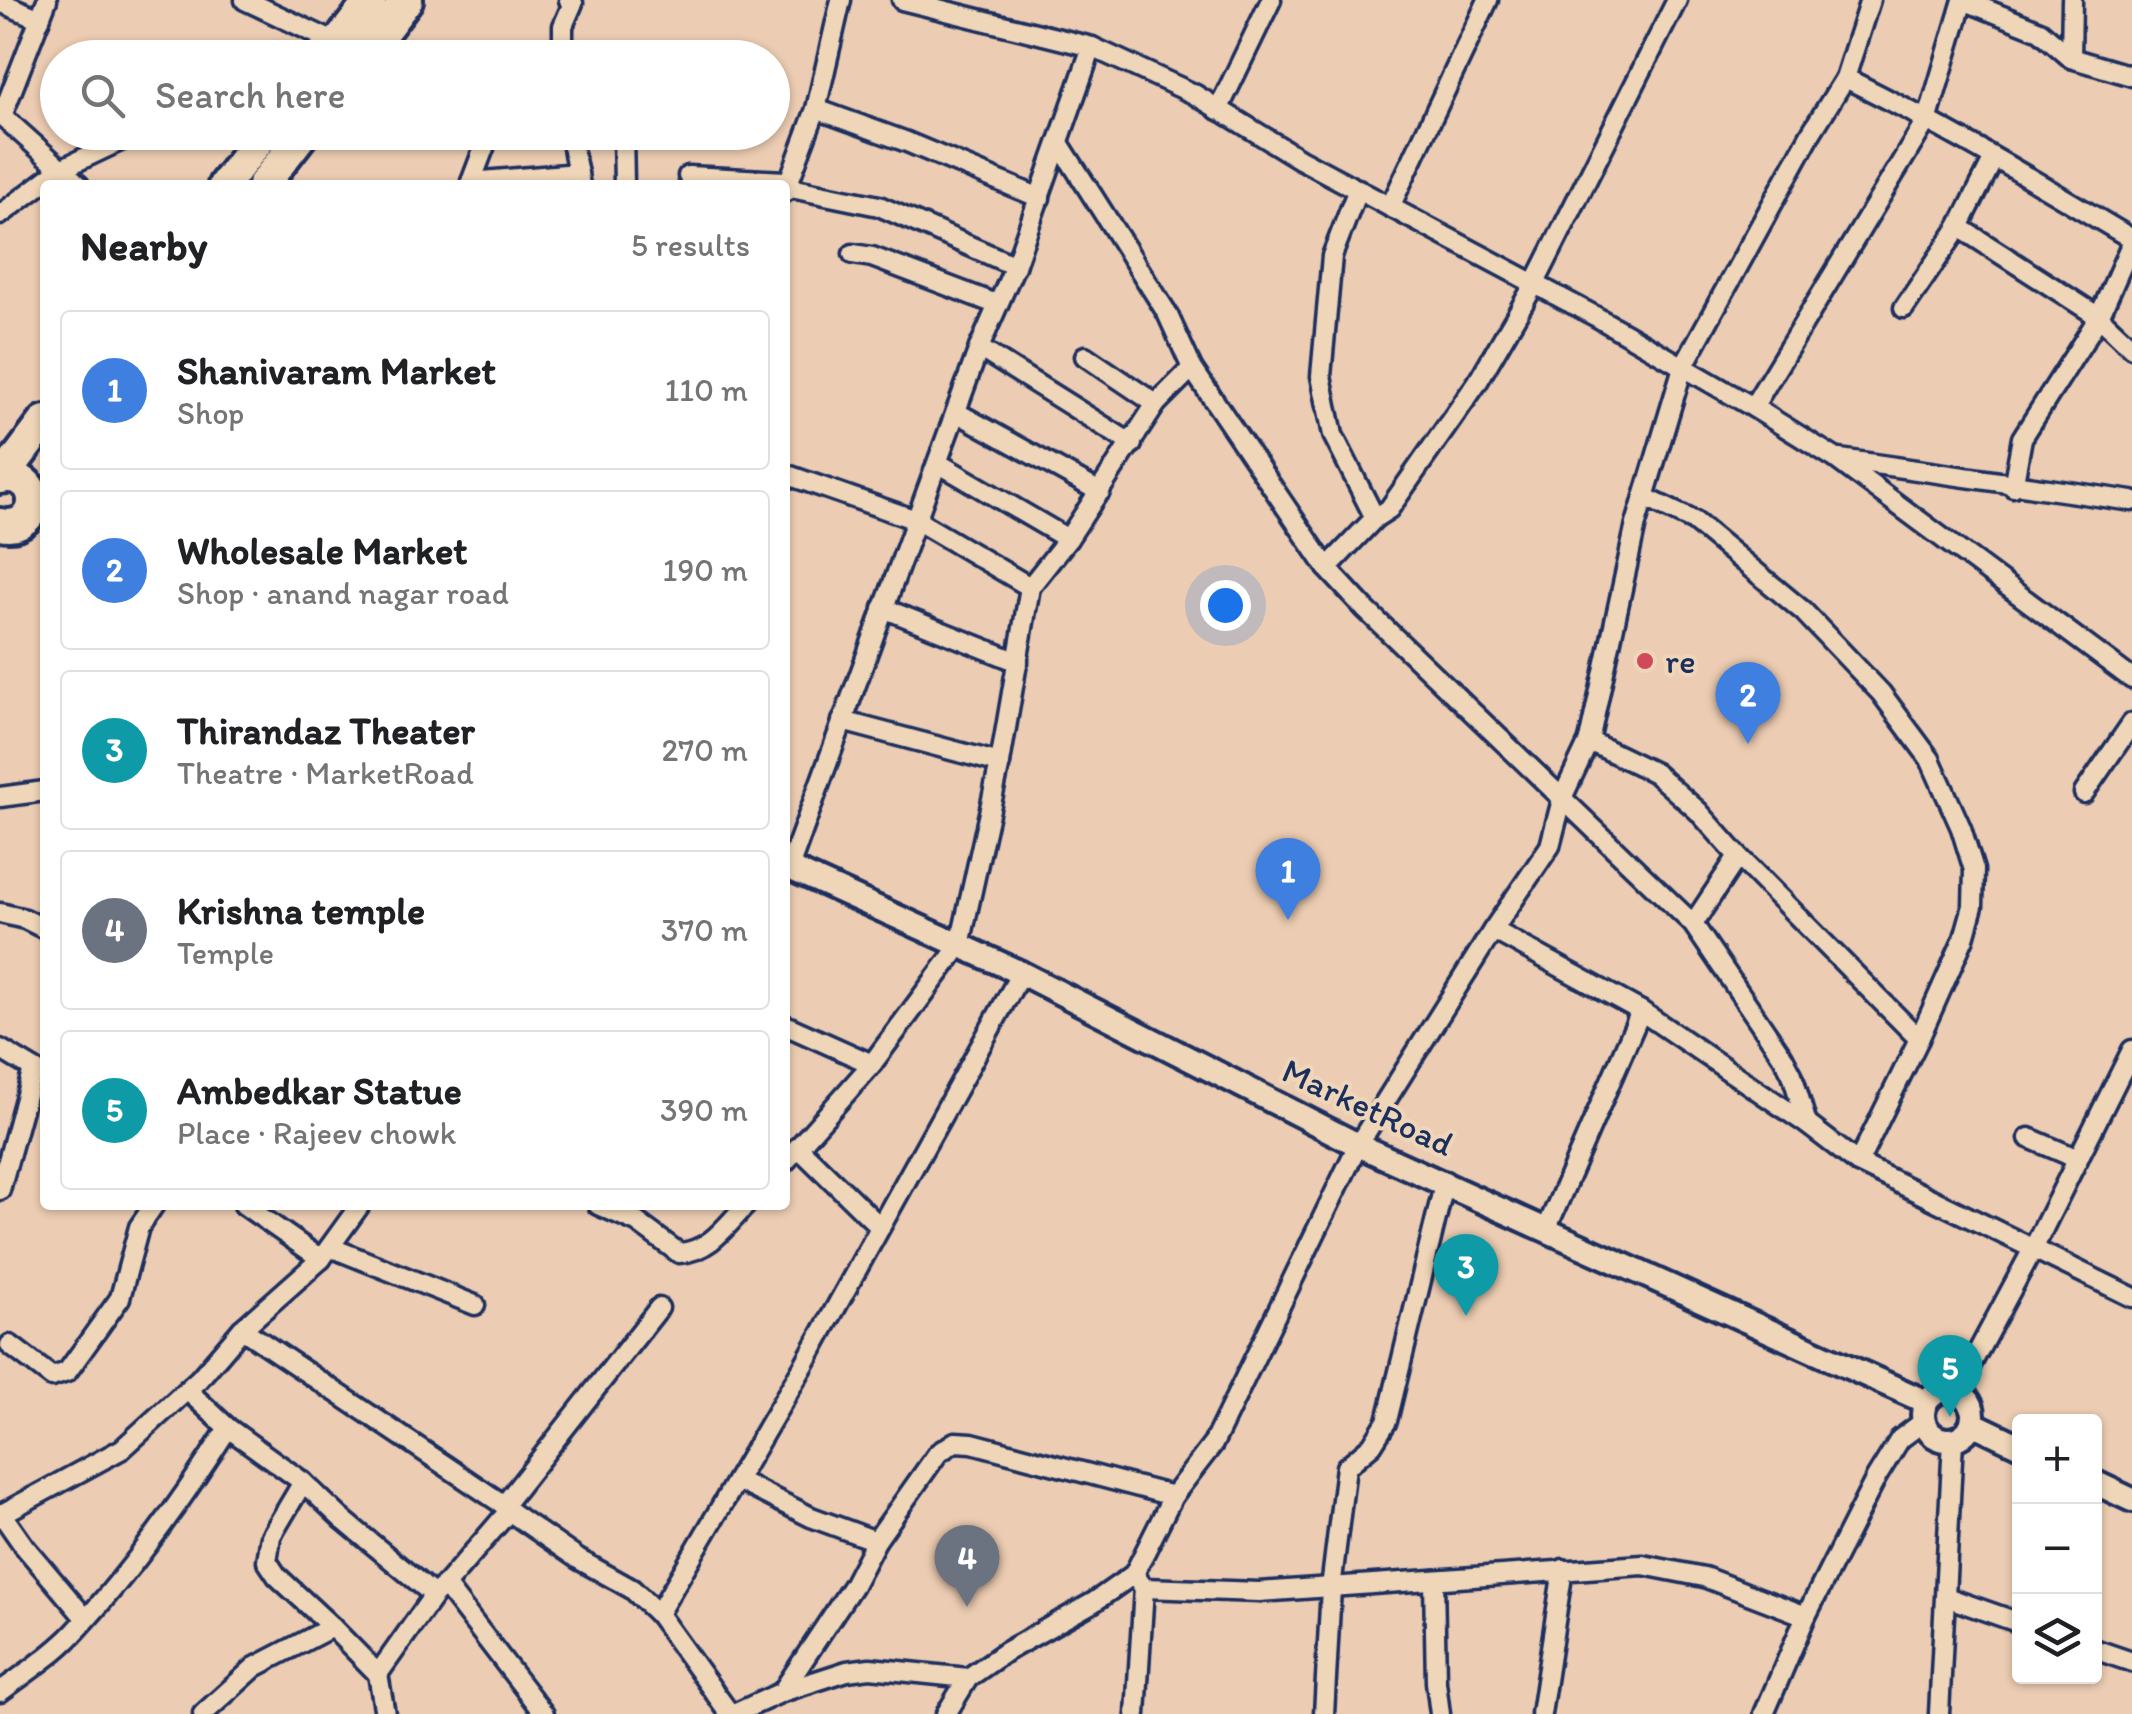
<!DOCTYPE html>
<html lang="en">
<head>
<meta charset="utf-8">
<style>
  :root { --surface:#fff; --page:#f2f2f2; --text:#202124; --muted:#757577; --line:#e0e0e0; --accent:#d1495b }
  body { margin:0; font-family:Itim,sans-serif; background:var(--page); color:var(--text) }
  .controls { position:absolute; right:30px; bottom:30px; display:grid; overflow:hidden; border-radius:10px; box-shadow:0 2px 8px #0004 }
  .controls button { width:90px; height:90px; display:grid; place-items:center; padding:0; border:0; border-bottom:2px solid var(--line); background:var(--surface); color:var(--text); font:50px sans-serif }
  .you { position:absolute; left:1225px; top:605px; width:35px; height:35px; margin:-25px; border:8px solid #fff; border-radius:50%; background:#1a73e8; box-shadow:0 0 0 15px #1a73e833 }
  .badge { display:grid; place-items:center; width:65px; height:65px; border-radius:50%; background:var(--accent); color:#fff; font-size:32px; font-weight:700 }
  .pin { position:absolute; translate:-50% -82px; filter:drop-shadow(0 2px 5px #0008) }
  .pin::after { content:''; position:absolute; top:52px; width:35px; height:30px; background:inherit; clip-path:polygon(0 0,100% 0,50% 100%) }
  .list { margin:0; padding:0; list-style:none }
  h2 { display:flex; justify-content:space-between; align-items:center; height:130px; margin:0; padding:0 40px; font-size:42px }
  h2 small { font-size:32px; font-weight:400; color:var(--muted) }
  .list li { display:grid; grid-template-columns:65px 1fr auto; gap:30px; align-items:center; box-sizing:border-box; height:160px; margin:0 20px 20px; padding:0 20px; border:2px solid var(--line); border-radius:10px }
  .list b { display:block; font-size:38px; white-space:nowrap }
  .list p { margin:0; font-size:32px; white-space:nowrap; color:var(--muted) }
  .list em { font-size:32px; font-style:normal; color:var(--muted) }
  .icon { flex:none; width:55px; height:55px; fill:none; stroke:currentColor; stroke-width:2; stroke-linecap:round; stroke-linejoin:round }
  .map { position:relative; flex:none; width:2132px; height:1714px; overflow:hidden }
  .search { position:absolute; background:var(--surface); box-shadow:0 2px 8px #0004; left:40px; top:40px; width:750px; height:110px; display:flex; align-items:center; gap:25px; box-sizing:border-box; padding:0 35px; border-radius:55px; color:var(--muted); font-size:38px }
  .panel { position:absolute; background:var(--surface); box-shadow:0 2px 8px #0004; left:40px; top:180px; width:750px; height:1030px; border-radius:10px }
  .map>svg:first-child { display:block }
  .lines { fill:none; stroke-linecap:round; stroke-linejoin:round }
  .street-casing { stroke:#1b2f5e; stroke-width:25 }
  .secondary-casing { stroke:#1b2f5e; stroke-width:30 }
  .highway-casing { stroke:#1b2f5e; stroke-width:38 }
  .street { stroke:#f0d6b8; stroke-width:18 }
  .secondary { stroke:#f0d6b8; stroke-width:22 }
  .highway { stroke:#f0d6b8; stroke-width:30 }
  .poi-dot { fill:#d1495b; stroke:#f0d6b8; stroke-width:4 }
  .labels { text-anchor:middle; stroke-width:8; stroke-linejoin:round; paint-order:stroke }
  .poi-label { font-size:35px; fill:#1b2f5e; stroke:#f0d6b8; text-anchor:start }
  .street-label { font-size:35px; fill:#1b2f5e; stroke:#f0d6b8 }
</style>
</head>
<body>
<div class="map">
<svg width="2132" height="1714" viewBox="0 0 2132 1714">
  <rect width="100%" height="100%" fill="#ecccb2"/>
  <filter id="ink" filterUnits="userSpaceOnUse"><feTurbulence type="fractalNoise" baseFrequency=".01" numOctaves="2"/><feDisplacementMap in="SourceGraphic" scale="20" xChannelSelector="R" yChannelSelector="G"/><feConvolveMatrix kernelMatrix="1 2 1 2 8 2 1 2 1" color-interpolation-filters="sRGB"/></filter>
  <g filter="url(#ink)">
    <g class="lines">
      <defs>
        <g id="street">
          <path d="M245,0L334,42"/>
          <path d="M902,0L1092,47L1194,94L1300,159L1595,316L1753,407L1835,458L2132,679"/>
          <path d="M1963,0L2040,31L2071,58L2132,76"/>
          <path d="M0,2L40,19"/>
          <path d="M372,46L397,58"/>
          <path d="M301,58L334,42"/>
          <path d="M563,58V26L573,3L569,0"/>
          <path d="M2071,58L2072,0"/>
          <path d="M1845,78C1944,126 2038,183 2132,239"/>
          <path d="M816,109L907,142L1040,198"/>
          <path d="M1218,110L1271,0"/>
          <path d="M0,114L79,185"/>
          <path d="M2,116L47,0"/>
          <path d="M570,132L580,185"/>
          <path d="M623,132L624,185"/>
          <path d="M1059,143L1167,313L1192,368L1327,568L1365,609L1693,924L1783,1057L1792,1074L1807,1124"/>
          <path d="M688,176L786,181"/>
          <path d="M471,182L578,173"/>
          <path d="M473,185L471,182L490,132"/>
          <path d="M786,187L879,206L1015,266"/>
          <path d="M1358,189L1332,256L1321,376L1333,435L1375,518"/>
          <path d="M785,192L816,109L841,0"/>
          <path d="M1390,207L1488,0"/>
          <path d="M0,215L61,169L139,132"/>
          <path d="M1959,227L2099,317L2132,348"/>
          <path d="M853,254L872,257L996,304"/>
          <path d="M1904,308L1959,227L1993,160"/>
          <path d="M979,348L1132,444"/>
          <path d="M1085,356L1156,404"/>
          <path d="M1753,407L1928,118L1963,0"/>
          <path d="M956,412L1100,492"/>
          <path d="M1840,459L2132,501"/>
          <path d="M938,463L1068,539"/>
          <path d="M785,474L916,520L1030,587L1000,763L960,945L872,1064L785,1162"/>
          <path d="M2013,487L2022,438L2099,317L2132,242"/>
          <path d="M1644,497L1694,521L1803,611L1881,693L1930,759L1961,828L1974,870L1973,906L1964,938L1919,1039L1858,1163"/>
          <path d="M1327,568L1375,518L1389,509L1477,383L1534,285L1677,0"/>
          <path d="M1030,587L1068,539L1156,404L1192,368"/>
          <path d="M883,608L1018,662"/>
          <path d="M842,721L1000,763"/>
          <path d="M1589,741L1655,773L1698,811L1738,856L1693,924"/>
          <path d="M2084,793L2132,723"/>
          <path d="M0,797L45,791"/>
          <path d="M1738,856L1919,1039"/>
          <path d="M789,868L979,348L1015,266L1092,47"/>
          <path d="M0,913L25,919L45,929"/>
          <path d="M1493,930L1641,1011L1807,1124L1858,1163L2132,1297"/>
          <path d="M785,1025L872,1064"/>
          <path d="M0,1049L45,1076"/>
          <path d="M2029,1138L2078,1159"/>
          <path d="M798,1147L880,1227"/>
          <path d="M0,1190L33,1069"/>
          <path d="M244,1205L321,1259"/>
          <path d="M598,1205L637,1222L679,1253C710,1251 726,1226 746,1205"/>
          <path d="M1546,1230L1641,1011"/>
          <path d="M330,1247L475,1305"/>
          <path d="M242,1329L504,1505"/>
          <path d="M10,1345L52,1377L67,1372L120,1298L139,1227L154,1205"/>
          <path d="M1958,1389L2033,1249L2132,1050"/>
          <path d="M187,1390L228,1428L303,1482L341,1518L434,1595"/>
          <path d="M737,1480L811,1517L876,1541"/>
          <path d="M303,1482L271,1536L267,1561L277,1576L332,1627"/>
          <path d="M509,1511L504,1505L659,1308"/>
          <path d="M1,1513L24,1546L86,1619"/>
          <path d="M0,1515L122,1449L199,1379L242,1329L321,1259L360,1205"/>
          <path d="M1134,1574L1144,1588L1259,1592L1643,1565L1704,1577L1806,1616"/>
          <path d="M1434,1580L1436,1682L1440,1714"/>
          <path d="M445,1585L509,1511L578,1559L632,1589L658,1614L730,1714"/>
          <path d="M1946,1597L2020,1623"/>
          <path d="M658,1614L804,1365L1021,973"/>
          <path d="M2094,1649L2132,1662"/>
          <path d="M378,1674L385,1714"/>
          <path d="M0,1692C24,1674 52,1656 73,1634C131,1572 183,1499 228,1428"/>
          <path d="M782,1692L847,1671L870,1668L968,1678"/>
          <path d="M203,1714L255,1667L332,1627L378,1674L434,1595L445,1585L544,1714"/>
          <path d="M734,1714L782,1692L853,1585L876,1541L938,1453L955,1442L972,1443L1173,1496"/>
          <path d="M946,1714L968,1678L1005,1652L1094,1602L1134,1574L1173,1496L1213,1444L1358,1145L1493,930L1550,846L1563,796L1589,741L1636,524L1683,367L1811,133L1845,78L1870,0"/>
          <path d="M1136,1714L1144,1588"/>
          <path d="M1324,1714L1331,1588L1346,1467L1372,1445L1387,1421L1445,1181"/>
          <path d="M1541,1714L1563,1569"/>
          <path d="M1764,1714L1806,1616L1876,1478L1900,1439L1923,1422"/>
          <path d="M1939,1714L1953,1440"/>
        </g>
        <g id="secondary">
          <path d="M785,866L1021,973L1358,1145L1926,1402"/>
          <circle cx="1948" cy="1415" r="25"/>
          <path d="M1972,1423L2020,1446"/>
          <path d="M2094,1482L2132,1500"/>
        </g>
        <g id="highway">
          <path d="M326,58L371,0"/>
          <path d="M363,58L407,0"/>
          <path d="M224,185L265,132"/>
          <path d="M263,185L304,132"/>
          <path d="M3,477L45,421"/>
          <path d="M0,478C44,469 44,533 0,524"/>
        </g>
      </defs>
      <use href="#street" class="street-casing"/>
      <use href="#secondary" class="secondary-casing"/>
      <use href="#highway" class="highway-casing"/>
      <use href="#street" class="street"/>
      <use href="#secondary" class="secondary"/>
      <use href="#highway" class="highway"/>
    </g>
  </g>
  <circle class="poi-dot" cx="1645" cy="661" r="10"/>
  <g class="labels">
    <g class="poi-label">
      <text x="1665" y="673">re</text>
    </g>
    <g class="street-label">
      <text transform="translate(1368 1107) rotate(25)" y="12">MarketRoad</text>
    </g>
  </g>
</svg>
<div class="controls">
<button>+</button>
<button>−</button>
<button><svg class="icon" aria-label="layers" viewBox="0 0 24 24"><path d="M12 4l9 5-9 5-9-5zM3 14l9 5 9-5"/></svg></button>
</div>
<div class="you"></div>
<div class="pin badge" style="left:1288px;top:920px;background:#3f7fe0">1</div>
<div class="pin badge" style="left:1748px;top:744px;background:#3f7fe0">2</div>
<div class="pin badge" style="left:1466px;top:1316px;background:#0f9aa8">3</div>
<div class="pin badge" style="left:967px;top:1607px;background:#6b7280">4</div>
<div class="pin badge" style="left:1950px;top:1417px;background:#0f9aa8">5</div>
<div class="search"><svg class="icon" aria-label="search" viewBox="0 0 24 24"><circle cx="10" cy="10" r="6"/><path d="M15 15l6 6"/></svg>Search here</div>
<section class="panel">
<h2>Nearby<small>5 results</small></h2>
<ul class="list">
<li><span class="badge" style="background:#3f7fe0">1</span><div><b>Shanivaram Market</b><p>Shop</p></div><em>110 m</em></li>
<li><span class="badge" style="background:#3f7fe0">2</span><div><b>Wholesale Market</b><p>Shop · anand nagar road</p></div><em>190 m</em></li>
<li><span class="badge" style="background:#0f9aa8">3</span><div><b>Thirandaz Theater</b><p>Theatre · MarketRoad</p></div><em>270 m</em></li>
<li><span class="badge" style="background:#6b7280">4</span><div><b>Krishna temple</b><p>Temple</p></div><em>370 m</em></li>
<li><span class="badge" style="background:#0f9aa8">5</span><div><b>Ambedkar Statue</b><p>Place · Rajeev chowk</p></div><em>390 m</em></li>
</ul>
</section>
</div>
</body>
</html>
